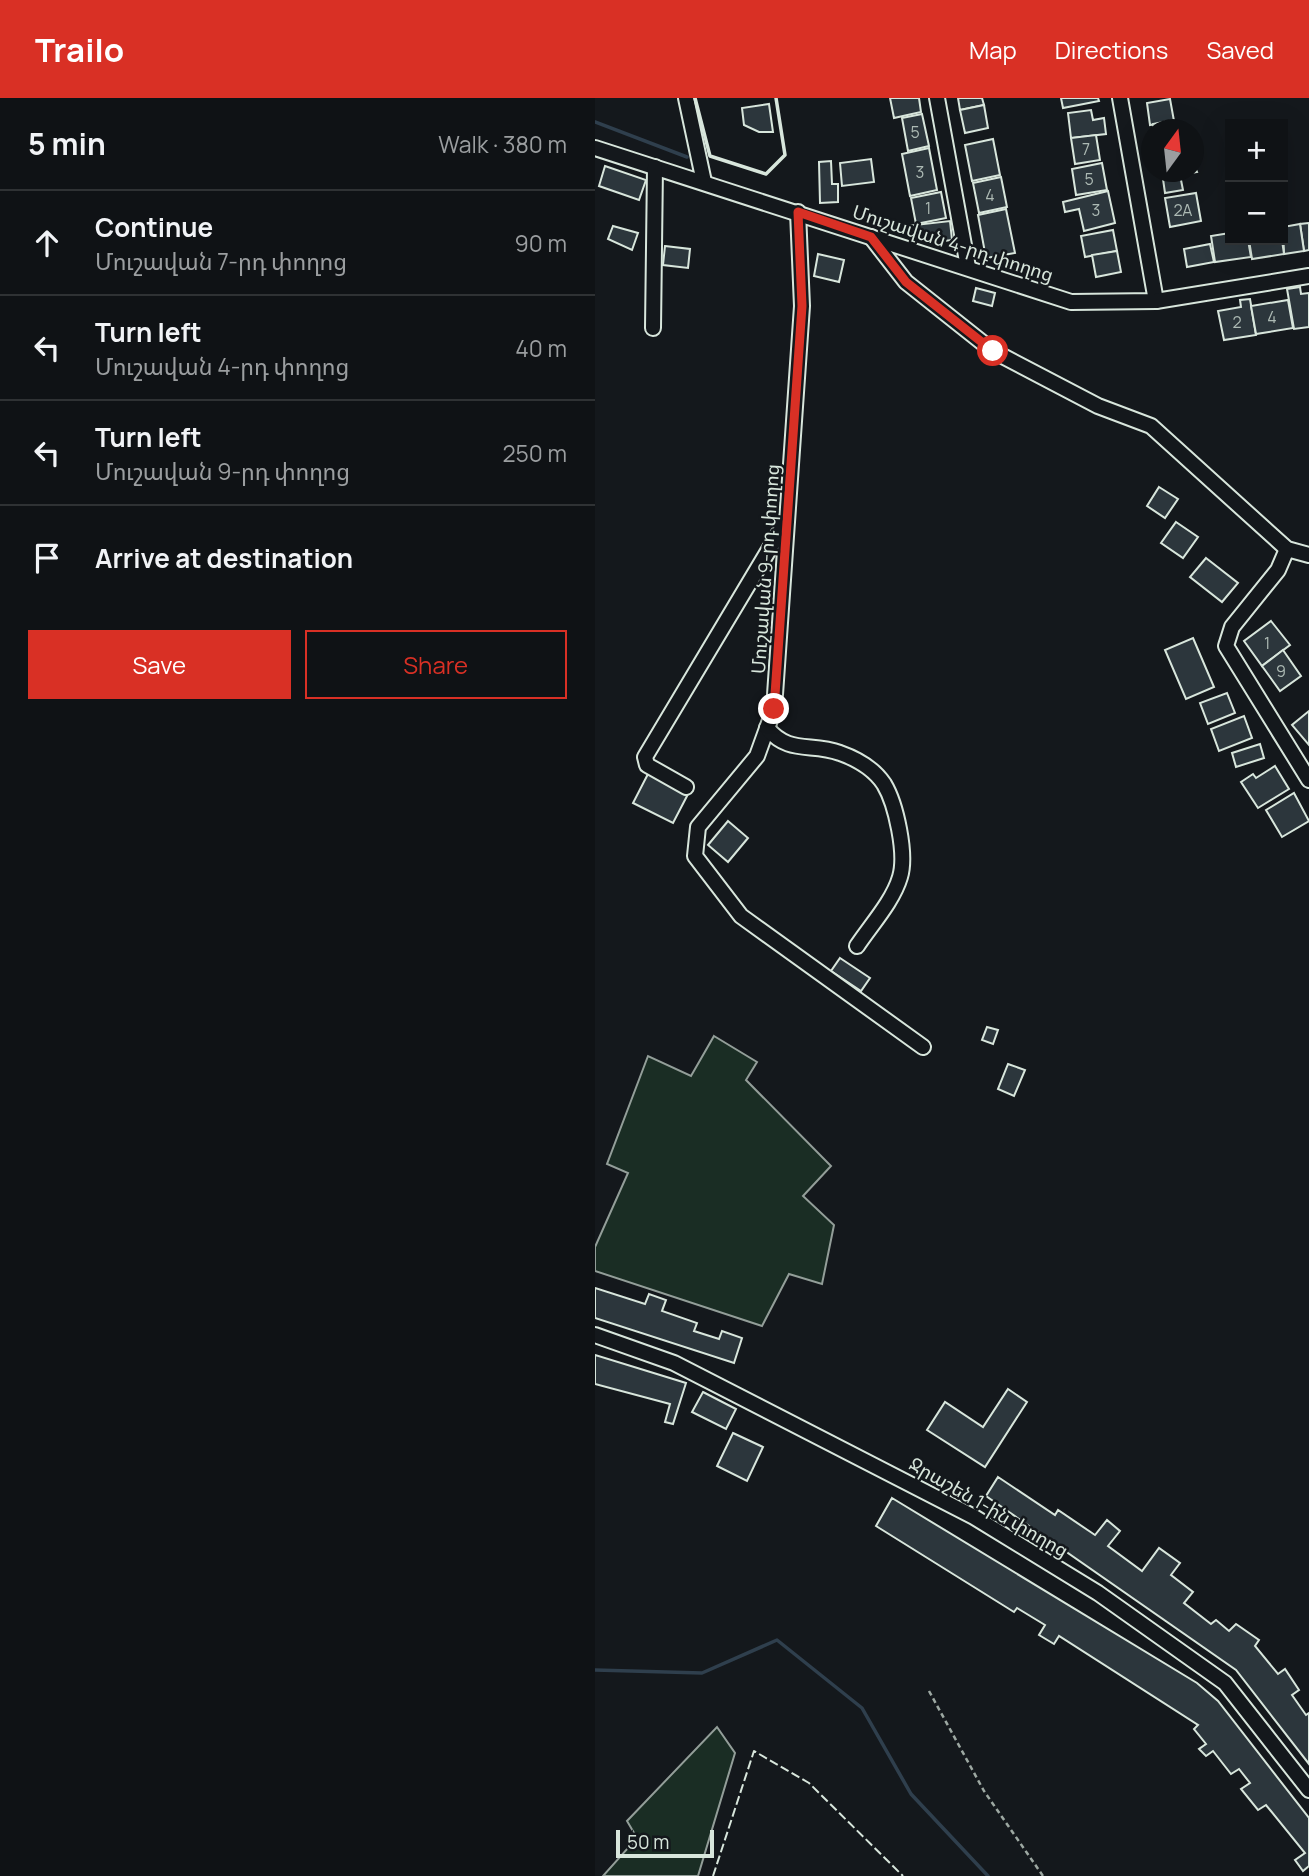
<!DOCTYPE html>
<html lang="en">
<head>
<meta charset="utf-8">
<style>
  :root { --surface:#0f1215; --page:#181b1e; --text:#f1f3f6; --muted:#9b9ea0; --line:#2f3234; --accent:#d93025 }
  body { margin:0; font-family:Manrope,"Noto Sans Armenian",sans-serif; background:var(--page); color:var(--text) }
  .controls { position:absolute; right:21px; top:21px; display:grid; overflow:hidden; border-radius:0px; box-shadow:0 7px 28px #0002 }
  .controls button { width:63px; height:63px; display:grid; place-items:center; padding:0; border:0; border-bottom:2px solid var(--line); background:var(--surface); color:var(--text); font:35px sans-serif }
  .compass { position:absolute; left:546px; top:21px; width:63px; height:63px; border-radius:50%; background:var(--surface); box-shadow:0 7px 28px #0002; rotate:15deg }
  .scale { position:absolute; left:21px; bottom:18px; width:98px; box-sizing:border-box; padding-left:7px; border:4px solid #d8e6dc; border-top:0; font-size:19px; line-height:24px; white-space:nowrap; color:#d8e6dc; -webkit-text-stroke:5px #14181c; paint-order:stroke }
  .stop { position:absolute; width:21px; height:21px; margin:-16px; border:5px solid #d93025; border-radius:50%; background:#fff }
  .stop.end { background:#d93025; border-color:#fff; box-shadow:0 2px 7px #0008 }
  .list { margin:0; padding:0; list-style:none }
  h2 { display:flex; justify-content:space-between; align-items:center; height:91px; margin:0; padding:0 28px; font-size:30px }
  h2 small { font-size:23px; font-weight:400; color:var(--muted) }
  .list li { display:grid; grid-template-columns:46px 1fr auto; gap:21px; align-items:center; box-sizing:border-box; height:105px; padding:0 28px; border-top:2px solid var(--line) }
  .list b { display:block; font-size:26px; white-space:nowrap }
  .list p { margin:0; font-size:23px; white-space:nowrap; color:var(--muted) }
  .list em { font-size:23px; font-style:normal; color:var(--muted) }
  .actions { display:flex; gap:14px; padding:21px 28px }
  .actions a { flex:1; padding:16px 0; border:2px solid var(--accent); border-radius:0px; text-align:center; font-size:24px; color:var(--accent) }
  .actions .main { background:var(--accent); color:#fff }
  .icon { flex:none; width:38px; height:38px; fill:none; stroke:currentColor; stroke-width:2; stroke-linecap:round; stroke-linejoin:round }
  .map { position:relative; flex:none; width:714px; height:1778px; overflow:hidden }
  header { display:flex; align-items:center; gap:42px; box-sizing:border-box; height:98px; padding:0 35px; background:var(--accent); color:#fff }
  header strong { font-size:33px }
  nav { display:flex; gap:38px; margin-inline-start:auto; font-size:24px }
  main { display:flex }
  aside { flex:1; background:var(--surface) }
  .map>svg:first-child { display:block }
  .green { fill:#1a2d24; stroke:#939e99; stroke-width:2 }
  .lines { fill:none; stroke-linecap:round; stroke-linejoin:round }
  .stream { stroke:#2f3f4d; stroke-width:3.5 }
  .building { fill:#2c363c; stroke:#d8e6dc; stroke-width:2 }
  .minor-casing { stroke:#d8e6dc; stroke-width:18 }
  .path { stroke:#9da8a2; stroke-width:2.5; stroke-dasharray:5 3.5; stroke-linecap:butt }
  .minor { stroke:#14181c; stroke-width:14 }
  .fence { stroke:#d8e6dc; stroke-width:2; stroke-dasharray:9 3.5; stroke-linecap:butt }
  .wall { stroke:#d8e6dc; stroke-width:3.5 }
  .route { stroke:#d93025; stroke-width:9 }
  .labels { text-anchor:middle; stroke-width:5; stroke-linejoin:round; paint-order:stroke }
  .number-label { font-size:16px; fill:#adbab4 }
  .street-label { font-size:19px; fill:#d8e6dc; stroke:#14181c }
</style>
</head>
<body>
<header>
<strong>Trailo</strong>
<nav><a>Map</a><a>Directions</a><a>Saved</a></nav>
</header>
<main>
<aside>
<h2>5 min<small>Walk · 380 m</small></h2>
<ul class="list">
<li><svg class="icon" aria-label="ahead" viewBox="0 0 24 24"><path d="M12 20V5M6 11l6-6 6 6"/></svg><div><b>Continue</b><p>Մուշավան 7-րդ փողոց</p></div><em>90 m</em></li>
<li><svg class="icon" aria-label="left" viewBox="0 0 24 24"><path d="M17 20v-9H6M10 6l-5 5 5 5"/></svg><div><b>Turn left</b><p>Մուշավան 4-րդ փողոց</p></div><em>40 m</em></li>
<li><svg class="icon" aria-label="left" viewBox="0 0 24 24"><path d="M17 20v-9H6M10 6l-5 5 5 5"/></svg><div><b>Turn left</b><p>Մուշավան 9-րդ փողոց</p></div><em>250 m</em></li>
<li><svg class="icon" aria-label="arrive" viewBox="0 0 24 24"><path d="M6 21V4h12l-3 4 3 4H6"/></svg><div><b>Arrive at destination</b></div></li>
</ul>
<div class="actions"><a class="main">Save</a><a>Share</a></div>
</aside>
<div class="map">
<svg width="714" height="1778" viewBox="0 0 714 1778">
  <rect width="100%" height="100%" fill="#14181c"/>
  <g class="green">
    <path d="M119,938L162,964L151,982L236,1068L208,1098L239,1127L227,1186L194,1176L167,1228L0,1173V1149L33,1075L12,1066L53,958L96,978Z"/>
    <path d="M122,1629L140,1655L103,1778H8L42,1740L32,1723Z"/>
  </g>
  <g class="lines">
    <g class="stream">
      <path d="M0,24L92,59"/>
      <path d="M0,1572L107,1575L182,1542L267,1610L316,1696L393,1778"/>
    </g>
  </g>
  <g class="building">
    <path d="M295,0H324L326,14L299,20Z"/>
    <path d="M363,0H387L389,7L365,12Z"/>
    <path d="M466,0H503L504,3L468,10Z"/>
    <path d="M575,1L579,23L555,27L552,5Z"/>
    <path d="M174,6L178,34H164L149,27L147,10Z"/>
    <path d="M389,7L393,30L370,35L365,12Z"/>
    <path d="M496,12L498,22L509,20L511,36L476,40L473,15Z"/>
    <path d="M327,16L334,48L313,53L307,20Z"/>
    <path d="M574,23L576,32H559L558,26Z"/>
    <path d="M501,37L505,62L480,66L476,40Z"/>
    <path d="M398,41L405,77L377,83L370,47Z"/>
    <path d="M334,50L342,92L315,98L307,56Z"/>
    <path d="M276,61L279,84L247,88L245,65Z"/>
    <path d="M236,63L237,86H243V104L225,105L224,64Z"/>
    <path d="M598,64L602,74L585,77L588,92L570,95L567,74H598Z"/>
    <path d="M507,65L512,92L481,97L477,71Z"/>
    <path d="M10,68L51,82L44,102L4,88Z"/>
    <path d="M406,79L412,109L384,115L378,85Z"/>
    <path d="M513,93L520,125L489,133L484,111L470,114L468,104Z"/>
    <path d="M346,94L351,120L321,126L316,100Z"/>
    <path d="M601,95L606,123L575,129L570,100Z"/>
    <path d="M411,111L420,155L391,160L383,117Z"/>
    <path d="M355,123L357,142L342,144L312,134L311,128Z"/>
    <path d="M714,125V152L709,153L705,126Z"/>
    <path d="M705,126L709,153L689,156L688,129Z"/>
    <path d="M18,128L43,135L37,152L13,141Z"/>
    <path d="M518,132L522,153L490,159L486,138Z"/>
    <path d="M635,135V142H653L656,159L620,164L616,138Z"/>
    <path d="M654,142H687L689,156L657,161Z"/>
    <path d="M615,146L619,164L592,169L589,151Z"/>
    <path d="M70,148L95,151L93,170L68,167Z"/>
    <path d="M522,153L526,174L501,179L497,157Z"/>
    <path d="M223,156L249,162L244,184L219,178Z"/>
    <path d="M705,189L706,196L714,195V229L699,231L692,191Z"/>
    <path d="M381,190L400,195L397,208L378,203Z"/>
    <path d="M655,201L661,237L629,242L623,213L646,209L645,202Z"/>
    <path d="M693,202L698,230L661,236L656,208Z"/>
    <path d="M564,389L583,401L570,420L552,408Z"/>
    <path d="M581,424L603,439L588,460L566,445Z"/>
    <path d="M611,460L643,485L627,504L595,479Z"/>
    <path d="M676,523L695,547L667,568L649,543Z"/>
    <path d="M598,540L619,589L591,601L570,552Z"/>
    <path d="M688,552L706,578L685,593L667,568Z"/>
    <path d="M632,595L640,615L613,626L605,605Z"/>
    <path d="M714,613V647L697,627Z"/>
    <path d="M649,618L657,640L624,653L616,631Z"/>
    <path d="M665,646L669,660L641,669L637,655Z"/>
    <path d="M680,668L694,691L663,710L646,684L658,676L661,680Z"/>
    <path d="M54,674L92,698L78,725L38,705Z"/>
    <path d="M699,695L714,723L687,739L671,712Z"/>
    <path d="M133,723L153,740L133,764L113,747Z"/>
    <path d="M245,860L275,880L266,893L236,873Z"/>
    <path d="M392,929L403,932L398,946L387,942Z"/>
    <path d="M413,966L430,972L419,998L403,991Z"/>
    <path d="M0,1190L50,1206L54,1196L71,1202L67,1213L102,1225L99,1233L124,1241L127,1233L147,1240L139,1265L0,1220Z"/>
    <path d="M0,1257L91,1285L78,1326L70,1324L75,1306L0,1286Z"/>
    <path d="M413,1291L432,1304L390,1369L332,1332L350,1304L388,1329Z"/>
    <path d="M108,1294L141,1311L131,1331L97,1314Z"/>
    <path d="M138,1335L168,1349L152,1383L122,1368Z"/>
    <path d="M403,1379L460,1417L463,1412L500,1437L512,1422L525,1433L513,1448L547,1473L564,1450L585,1465L576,1477L598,1494L589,1505L616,1526L621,1522L634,1533L641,1526L664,1542L660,1548L683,1576L690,1571L704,1592L697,1597L711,1617L714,1615V1666L641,1572L391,1398Z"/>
    <path d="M297,1400L602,1585L623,1603L714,1720V1768L708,1773L700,1762L710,1755L671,1707L663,1712L646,1691L655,1685L644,1671L636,1676L618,1653L611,1658L604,1651L611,1646L599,1631L603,1627L464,1538L459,1546L444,1537L450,1527L422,1510L419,1514L281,1428Z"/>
  </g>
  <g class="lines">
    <defs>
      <g id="minor">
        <path d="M91,0L109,84"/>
        <path d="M342,0L373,169"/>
        <path d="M525,0L561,203"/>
        <path d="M0,50L476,204L561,203L714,178"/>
        <path d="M203,114L207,208L179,611L162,658L103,729L100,758L146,818L328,949"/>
        <path d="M276,139L311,184L398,253L503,308L556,328L692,451L714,457"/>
        <path d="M58,230L60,69"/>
        <path d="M692,451L683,472L637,529L631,548L714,682"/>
        <path d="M172,630C194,657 216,644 245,655C262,661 279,671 289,686C301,706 312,756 305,779C298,803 276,827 262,848"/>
        <path d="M91,689L52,667L50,659L190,425"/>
        <path d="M0,1237L79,1265L379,1419L503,1495L630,1585L714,1692"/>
      </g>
    </defs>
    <use href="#minor" class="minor-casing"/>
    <path class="path" d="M334,1593L389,1693L448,1778"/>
    <use href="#minor" class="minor"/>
    <path class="fence" d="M118,1778L159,1653L214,1685L308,1778"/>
    <path class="wall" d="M100,0L115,58L171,76L190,57L181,0"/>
  </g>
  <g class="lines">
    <path class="route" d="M179,611L207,208L203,114L276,139L311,184L398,253"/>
  </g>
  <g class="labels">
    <g class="number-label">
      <text x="320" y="40">5</text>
      <text x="491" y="57">7</text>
      <text x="325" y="80">3</text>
      <text x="494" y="87">5</text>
      <text x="395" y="103">4</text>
      <text x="333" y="116">1</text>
      <text x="501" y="118">3</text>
      <text x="588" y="118">2A</text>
      <text x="677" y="225">4</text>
      <text x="642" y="230">2</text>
      <text x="672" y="551">1</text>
      <text x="686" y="579">9</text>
    </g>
    <g class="street-label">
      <text transform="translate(358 145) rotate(18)" y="7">Մուշավան 4-րդ փողոց</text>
      <text transform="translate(170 471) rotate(-86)" y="7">Մուշավան 9-րդ փողոց</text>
      <text transform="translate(394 1409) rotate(30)" y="7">Ջրաշեն 1-ին փողոց</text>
    </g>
  </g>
</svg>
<div class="controls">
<button>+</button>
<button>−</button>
</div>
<svg class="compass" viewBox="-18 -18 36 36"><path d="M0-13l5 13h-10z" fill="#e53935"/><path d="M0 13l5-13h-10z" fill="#9b9ea0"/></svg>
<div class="scale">50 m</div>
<div class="stop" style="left:398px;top:253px"></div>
<div class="stop end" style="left:179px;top:611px"></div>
</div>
</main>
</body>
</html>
